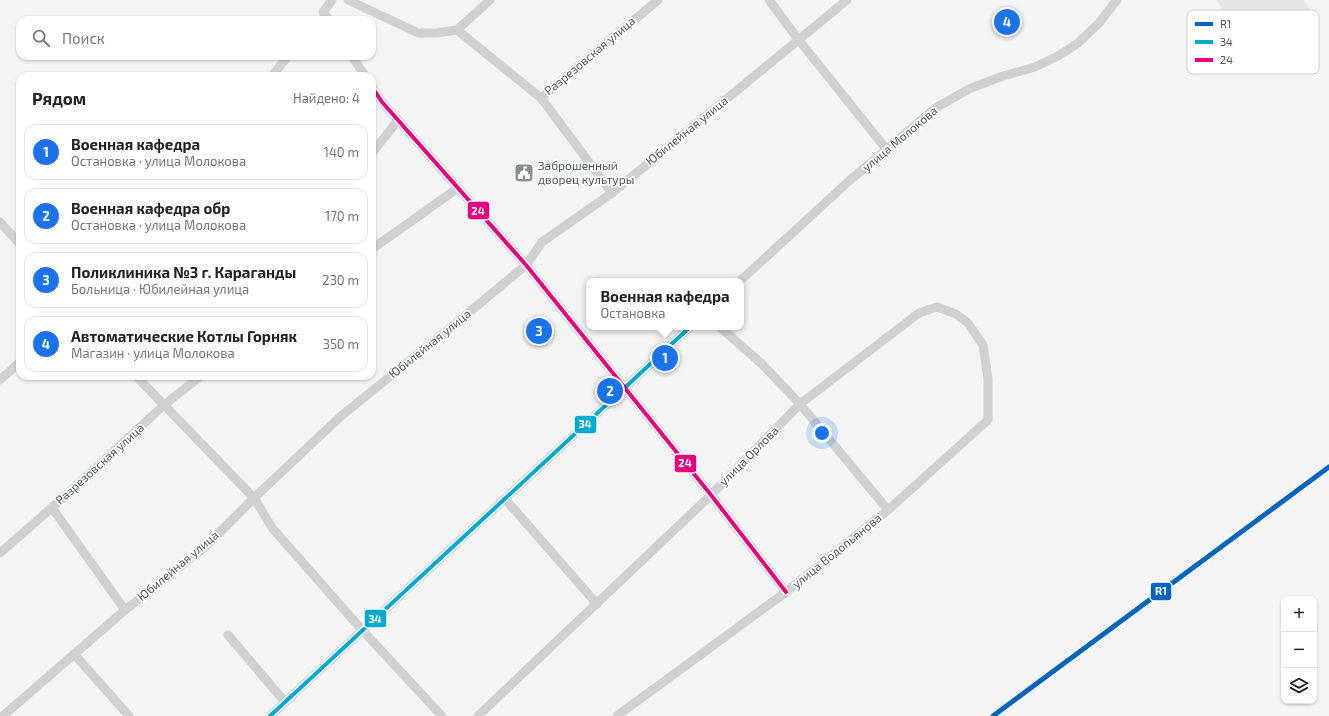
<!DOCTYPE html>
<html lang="ru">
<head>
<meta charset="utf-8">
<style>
  :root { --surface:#fff; --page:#f2f2f2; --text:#222; --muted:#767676; --line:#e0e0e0; --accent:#1a73e8 }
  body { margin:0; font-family:"Exo 2",sans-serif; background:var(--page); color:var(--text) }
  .controls { position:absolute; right:12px; bottom:12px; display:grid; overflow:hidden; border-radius:8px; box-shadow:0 1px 3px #0004 }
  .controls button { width:36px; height:36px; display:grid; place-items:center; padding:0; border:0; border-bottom:1px solid var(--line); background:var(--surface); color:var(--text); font:20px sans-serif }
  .you { position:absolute; left:822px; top:433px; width:14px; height:14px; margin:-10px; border:3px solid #fff; border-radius:50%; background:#1a73e8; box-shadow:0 0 0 6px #1a73e833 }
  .badge { display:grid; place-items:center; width:26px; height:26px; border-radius:50%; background:var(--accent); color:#fff; font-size:13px; font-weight:700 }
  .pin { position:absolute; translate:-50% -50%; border:2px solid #fff; box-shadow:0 1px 4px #0006 }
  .popup { position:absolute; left:586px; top:278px; width:158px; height:52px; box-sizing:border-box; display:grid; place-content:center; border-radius:8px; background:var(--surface); filter:drop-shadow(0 1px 3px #0005); font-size:13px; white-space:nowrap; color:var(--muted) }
  .popup b { font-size:15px; color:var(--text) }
  .popup::after { content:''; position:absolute; left:50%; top:100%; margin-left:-8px; border:8px solid transparent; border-top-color:var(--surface) }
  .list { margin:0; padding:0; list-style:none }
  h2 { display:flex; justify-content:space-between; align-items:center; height:52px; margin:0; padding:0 16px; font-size:17px }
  h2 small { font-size:13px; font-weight:400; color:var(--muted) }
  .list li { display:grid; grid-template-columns:26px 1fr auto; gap:12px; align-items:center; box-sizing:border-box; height:56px; margin:0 8px 8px; padding:0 8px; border:1px solid var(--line); border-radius:12px }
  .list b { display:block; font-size:15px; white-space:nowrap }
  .list p { margin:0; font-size:13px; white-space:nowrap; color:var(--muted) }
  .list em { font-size:13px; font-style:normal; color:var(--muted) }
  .icon { flex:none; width:22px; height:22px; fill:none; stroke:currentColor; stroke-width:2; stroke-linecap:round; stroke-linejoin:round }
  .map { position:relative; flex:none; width:1329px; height:716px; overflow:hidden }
  .search { position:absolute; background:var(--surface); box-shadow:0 1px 3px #0004; left:16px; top:16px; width:360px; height:44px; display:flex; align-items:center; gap:10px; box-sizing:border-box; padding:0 14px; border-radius:12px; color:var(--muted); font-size:15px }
  .panel { position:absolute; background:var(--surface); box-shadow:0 1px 3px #0004; left:16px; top:72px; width:360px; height:308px; border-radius:12px }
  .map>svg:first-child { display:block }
  .education { fill:#e6e5e6 }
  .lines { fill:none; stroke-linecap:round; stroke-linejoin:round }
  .minor { stroke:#ced0d2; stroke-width:9 }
  .bus-1-casing { stroke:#fff; stroke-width:7 }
  .bus-2-casing { stroke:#fff; stroke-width:7 }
  .bus-1 { stroke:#00a9ce; stroke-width:4 }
  .bus-2 { stroke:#e5007d; stroke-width:4 }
  .rail-1-casing { stroke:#fff; stroke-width:8 }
  .rail-1 { stroke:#0065bd; stroke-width:5 }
  .labels { text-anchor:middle; stroke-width:3.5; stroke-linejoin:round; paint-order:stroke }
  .street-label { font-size:12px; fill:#4a5661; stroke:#fff }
  .poi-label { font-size:12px; fill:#4a5661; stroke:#fff; text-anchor:start }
  .key { fill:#fff; stroke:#c9ccd0; stroke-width:1 }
  .key-label { font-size:11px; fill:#4a5661 }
  .line-badge { stroke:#fff; stroke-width:1.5 }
  .badge-label { font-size:11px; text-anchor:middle; font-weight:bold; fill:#fff }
</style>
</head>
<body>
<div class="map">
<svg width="1329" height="716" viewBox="0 0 1329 716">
  <rect width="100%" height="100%" fill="#f4f4f4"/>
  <path class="education" d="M1217,0H1304L1311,12L1247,50Z"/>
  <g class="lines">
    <g class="minor">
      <path d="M348,0L418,33H437L457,30L490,0"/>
      <path d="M769,0L798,39L887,150"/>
      <path d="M329,20L323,12L332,0"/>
      <path d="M457,30L541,98L612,193"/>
      <path d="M352,56L365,76"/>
      <path d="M272,76L288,56"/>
      <path d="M372,87L382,102L526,265L711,495L786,592"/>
      <path d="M541,98L658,0"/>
      <path d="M372,153L398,120"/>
      <path d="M0,222L20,244"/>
      <path d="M372,249L458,188"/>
      <path d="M740,281L849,181L937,107L971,88L1003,76L1035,67L1058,56L1078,43L1099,23L1117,0"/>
      <path d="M720,327L762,364L800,404L888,510"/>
      <path d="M136,376L254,498L273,529L363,631L442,716"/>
      <path d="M0,380L20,362"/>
      <path d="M505,499L597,604"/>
      <path d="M52,508L125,610"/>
      <path d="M0,553L64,497L164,405L201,376"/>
      <path d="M228,635L285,702"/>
      <path d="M74,654L129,716"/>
      <path d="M3,716L125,610L205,547L254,498L341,416L449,329L526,265L542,242L612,193L847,0"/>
      <path d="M270,716L590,420L690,327"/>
      <path d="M478,716L711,495L800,404L919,313L937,307L956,314L968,323L983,345L988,379V420L888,510L786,592L617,716"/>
    </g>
    <defs>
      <path id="bus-1" d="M270,716L590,420L690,327"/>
      <path id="bus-2" d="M372,87L382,102L526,265L711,495L786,592"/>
    </defs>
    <use href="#bus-1" class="bus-1-casing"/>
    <use href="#bus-2" class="bus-2-casing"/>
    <use href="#bus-1" class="bus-1"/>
    <use href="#bus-2" class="bus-2"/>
    <defs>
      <path id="rail-1" d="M993,716L1329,467"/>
    </defs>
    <use href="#rail-1" class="rail-1-casing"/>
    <use href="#rail-1" class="rail-1"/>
  </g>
  <defs>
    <symbol id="civic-square" viewBox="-11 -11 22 22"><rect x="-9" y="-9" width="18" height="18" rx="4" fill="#868d94" stroke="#fff"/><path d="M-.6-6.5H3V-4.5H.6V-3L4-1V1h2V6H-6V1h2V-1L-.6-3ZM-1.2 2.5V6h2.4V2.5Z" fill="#fff"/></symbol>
  </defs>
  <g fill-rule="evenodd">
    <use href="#civic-square" x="513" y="162" width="22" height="22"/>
  </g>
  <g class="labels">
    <g class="street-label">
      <text transform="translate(590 56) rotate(-40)" y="4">Разрезовская улица</text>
      <text transform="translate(687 131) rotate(-39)" y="4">Юбилейная улица</text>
      <text transform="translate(900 139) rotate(-40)" y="4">улица Молокова</text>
      <text transform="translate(430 344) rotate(-39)" y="4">Юбилейная улица</text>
      <text transform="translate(749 456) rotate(-45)" y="4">улица Орлова</text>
      <text transform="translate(100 464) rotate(-42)" y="4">Разрезовская улица</text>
      <text transform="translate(837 551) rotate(-39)" y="4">улица Водопьянова</text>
      <text transform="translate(178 566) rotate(-40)" y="4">Юбилейная улица</text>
    </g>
    <g class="poi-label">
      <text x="538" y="170">Заброшенный<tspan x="538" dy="14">дворец культуры</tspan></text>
    </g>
  </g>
  <rect x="1187" y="10" width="132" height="64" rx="6" class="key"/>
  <rect x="1195" y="22" width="18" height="4" fill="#0065bd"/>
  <rect x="1195" y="40" width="18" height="4" fill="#00a9ce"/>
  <rect x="1195" y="58" width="18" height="4" fill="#e5007d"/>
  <g class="key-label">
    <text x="1220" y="28">R1</text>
    <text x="1220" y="46">34</text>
    <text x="1220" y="64">24</text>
  </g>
  <g class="line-badge">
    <rect x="467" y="201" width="23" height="19" rx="4" fill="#e5007d"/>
    <rect x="574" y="415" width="23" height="19" rx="4" fill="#00a9ce"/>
    <rect x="674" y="454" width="23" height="19" rx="4" fill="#e5007d"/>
    <rect x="1150" y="582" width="22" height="19" rx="4" fill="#0065bd"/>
    <rect x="364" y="609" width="23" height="19" rx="4" fill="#00a9ce"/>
  </g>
  <g class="badge-label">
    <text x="478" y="215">24</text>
    <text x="585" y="428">34</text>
    <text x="685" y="467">24</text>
    <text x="1161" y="595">R1</text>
    <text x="375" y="623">34</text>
  </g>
</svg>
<div class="controls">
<button>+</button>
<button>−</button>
<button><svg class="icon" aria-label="layers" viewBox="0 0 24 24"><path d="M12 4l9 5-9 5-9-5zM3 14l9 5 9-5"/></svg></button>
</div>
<div class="you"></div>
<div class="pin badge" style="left:665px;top:358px">1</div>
<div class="popup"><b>Военная кафедра</b>Остановка</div>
<div class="pin badge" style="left:610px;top:391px">2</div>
<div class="pin badge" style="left:539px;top:331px">3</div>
<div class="pin badge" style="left:1007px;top:22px">4</div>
<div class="search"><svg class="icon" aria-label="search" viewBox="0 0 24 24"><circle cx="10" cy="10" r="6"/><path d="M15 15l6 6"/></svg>Поиск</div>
<section class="panel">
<h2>Рядом<small>Найдено: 4</small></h2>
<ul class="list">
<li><span class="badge">1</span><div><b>Военная кафедра</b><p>Остановка · улица Молокова</p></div><em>140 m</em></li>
<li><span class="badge">2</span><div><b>Военная кафедра обр</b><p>Остановка · улица Молокова</p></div><em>170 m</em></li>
<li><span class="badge">3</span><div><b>Поликлиника №3 г. Караганды</b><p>Больница · Юбилейная улица</p></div><em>230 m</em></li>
<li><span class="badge">4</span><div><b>Автоматические Котлы Горняк</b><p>Магазин · улица Молокова</p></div><em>350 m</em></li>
</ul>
</section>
</div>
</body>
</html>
